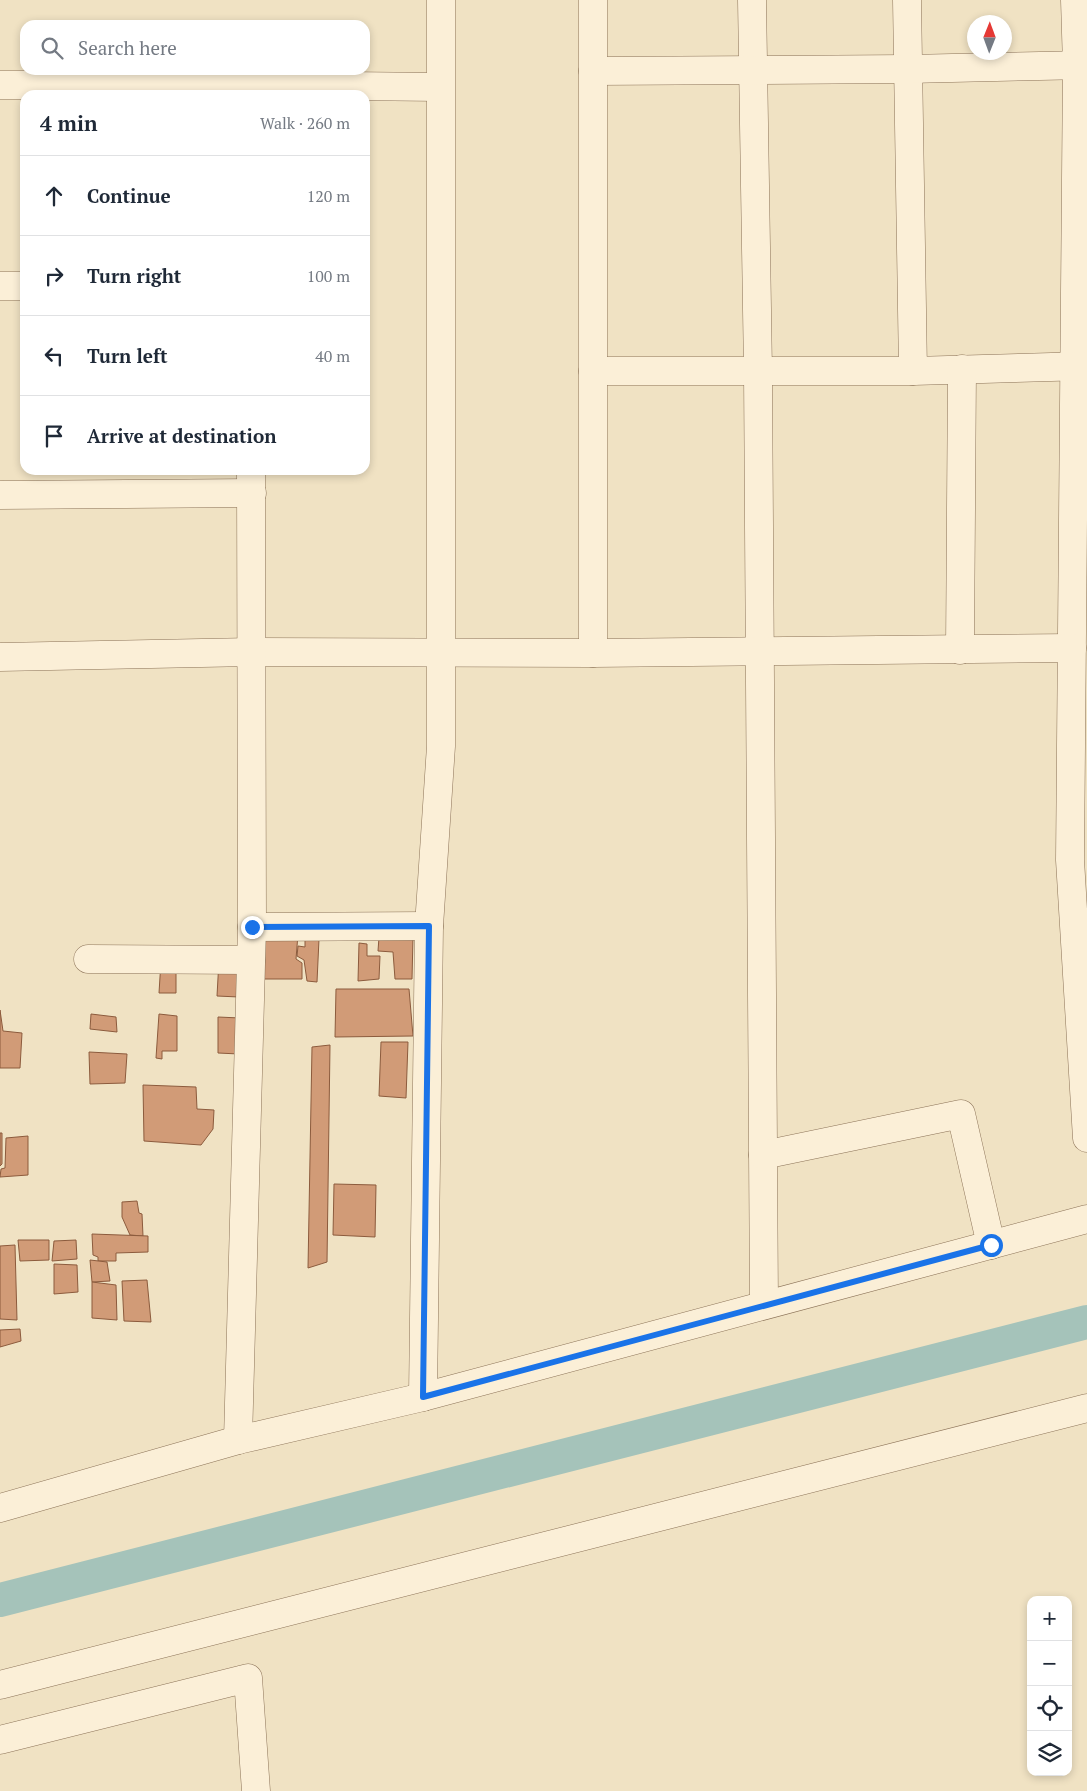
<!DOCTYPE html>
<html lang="en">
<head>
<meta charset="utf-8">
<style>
  :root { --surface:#fff; --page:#f2f2f3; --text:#1f2937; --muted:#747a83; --line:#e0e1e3 }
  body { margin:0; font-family:"PT Serif",serif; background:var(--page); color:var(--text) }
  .controls { position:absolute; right:15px; bottom:15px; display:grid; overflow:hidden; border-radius:10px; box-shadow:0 2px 8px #0003 }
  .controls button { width:45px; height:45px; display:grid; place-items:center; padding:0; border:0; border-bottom:1px solid var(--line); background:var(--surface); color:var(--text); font:25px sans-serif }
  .compass { position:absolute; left:967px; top:15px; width:45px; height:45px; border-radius:50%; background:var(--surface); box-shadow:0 2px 8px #0003; rotate:1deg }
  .stop { position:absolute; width:15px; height:15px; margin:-11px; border:4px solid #1a73e8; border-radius:50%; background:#fff }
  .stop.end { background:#1a73e8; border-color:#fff; box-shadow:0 1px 5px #0008 }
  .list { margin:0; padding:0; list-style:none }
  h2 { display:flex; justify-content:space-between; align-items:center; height:65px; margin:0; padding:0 20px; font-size:21px }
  h2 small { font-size:16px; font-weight:400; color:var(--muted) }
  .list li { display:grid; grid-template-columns:32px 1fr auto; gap:15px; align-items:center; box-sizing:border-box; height:80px; padding:0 20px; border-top:1px solid var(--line) }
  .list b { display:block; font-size:19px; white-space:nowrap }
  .list em { font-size:16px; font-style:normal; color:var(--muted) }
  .icon { flex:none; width:28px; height:28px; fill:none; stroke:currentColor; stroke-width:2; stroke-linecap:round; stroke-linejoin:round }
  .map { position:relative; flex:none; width:1087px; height:1791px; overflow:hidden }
  .search { position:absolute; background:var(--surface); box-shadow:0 2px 8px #0003; left:20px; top:20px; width:350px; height:55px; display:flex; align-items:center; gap:12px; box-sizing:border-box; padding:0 18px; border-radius:15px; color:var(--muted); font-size:19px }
  .panel { position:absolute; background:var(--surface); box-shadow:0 2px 8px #0003; left:20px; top:90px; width:350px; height:385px; border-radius:15px }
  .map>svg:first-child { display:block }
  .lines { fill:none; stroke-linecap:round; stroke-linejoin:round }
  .canal { stroke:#a5c3ba; stroke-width:34 }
  .building { fill:#d19b77; stroke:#8c5b3d }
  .minor-casing { stroke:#8c7358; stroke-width:29 }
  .tertiary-casing { stroke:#8c7358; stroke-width:29 }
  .minor { stroke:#fbefd7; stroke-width:28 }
  .tertiary { stroke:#fbefd7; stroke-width:28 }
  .route { stroke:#1a73e8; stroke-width:6 }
</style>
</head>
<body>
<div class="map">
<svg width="1087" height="1791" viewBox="0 0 1087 1791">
  <rect width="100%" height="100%" fill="#f0e2c3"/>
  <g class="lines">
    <path class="canal" d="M0,1600L1087,1322"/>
  </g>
  <g class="building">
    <path d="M262,934H298L296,959L302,963V979H263Z"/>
    <path d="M379,937H413L412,979H395L393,952L378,951Z"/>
    <path d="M305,938L319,939L317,982L307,981L304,960L297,956L298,946L305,947Z"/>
    <path d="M359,943L367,944V956H380L379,979L358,981Z"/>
    <path d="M219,960L241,962L239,997L217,996Z"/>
    <path d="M161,961L176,962V993H159Z"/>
    <path d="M336,989H409L413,1036L335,1037Z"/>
    <path d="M0,1010L3,1031L22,1033L20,1068H0Z"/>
    <path d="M91,1014L116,1017L117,1032L90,1029Z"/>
    <path d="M159,1014L177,1016V1051H162V1059L156,1058Z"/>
    <path d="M218,1017L240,1018L239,1054L218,1053Z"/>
    <path d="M381,1042H408L406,1098L379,1096Z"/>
    <path d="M330,1045L327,1262L308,1268L312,1047Z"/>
    <path d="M89,1052L127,1054L125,1083L90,1084Z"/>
    <path d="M143,1085L196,1087L197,1109L214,1110L213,1129L201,1145L144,1141Z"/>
    <path d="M0,1133H2V1164L0,1166Z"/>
    <path d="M28,1136V1175L0,1177L1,1169L5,1168L6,1138Z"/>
    <path d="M334,1184L376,1185L375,1237L333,1235Z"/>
    <path d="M137,1201L139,1213L142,1214L143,1236L130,1235L122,1217V1202Z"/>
    <path d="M92,1234L148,1236V1252L116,1253V1261H98V1257L93,1255Z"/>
    <path d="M18,1240H49V1260L20,1261Z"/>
    <path d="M76,1240L77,1259L52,1261L54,1241Z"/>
    <path d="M15,1245L17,1320L0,1319V1246Z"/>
    <path d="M90,1260L107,1262L110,1281L92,1282Z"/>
    <path d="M54,1264L77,1265L78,1292L54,1294Z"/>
    <path d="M147,1280L151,1322L124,1321L122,1281Z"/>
    <path d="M92,1282L116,1285L117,1320L92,1318Z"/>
    <path d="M20,1329L21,1341L0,1347V1330Z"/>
  </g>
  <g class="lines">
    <defs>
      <g id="minor">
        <path d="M752,0L758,371L764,1305"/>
        <path d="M907,0L913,371"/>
        <path d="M1075,0L1077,65L1070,860L1087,1138"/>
        <path d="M593,71L908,69L1087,65"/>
        <path d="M0,85H254V95"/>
        <path d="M254,85L440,87"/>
        <path d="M0,286H25"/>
        <path d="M593,371H913L1087,366"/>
        <path d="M0,495L252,493"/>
        <path d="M960,650L962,369"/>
        <path d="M593,653V0"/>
        <path d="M0,657L252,652L593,653L1072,648"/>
        <path d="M252,927L429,926"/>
        <path d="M88,959L251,960"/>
        <path d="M763,1155L961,1114L991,1245"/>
        <path d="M423,1397L429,926L441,746V0"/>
        <path d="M238,1440L252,927L251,470"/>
        <path d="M0,1685L1087,1408"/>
        <path d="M0,1740L248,1678L256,1791"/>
      </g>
      <path id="tertiary" d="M0,1508L238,1440L423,1397L1087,1219"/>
    </defs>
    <use href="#minor" class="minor-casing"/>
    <use href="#tertiary" class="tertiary-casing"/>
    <use href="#minor" class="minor"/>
    <use href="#tertiary" class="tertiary"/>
  </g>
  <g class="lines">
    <path class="route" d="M252,927L429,926L423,1397L991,1245"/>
  </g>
</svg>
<div class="controls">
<button>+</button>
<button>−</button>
<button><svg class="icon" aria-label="locate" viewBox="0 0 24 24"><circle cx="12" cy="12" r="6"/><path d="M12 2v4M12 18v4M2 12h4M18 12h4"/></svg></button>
<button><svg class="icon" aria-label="layers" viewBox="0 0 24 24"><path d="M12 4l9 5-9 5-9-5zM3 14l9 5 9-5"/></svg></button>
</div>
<svg class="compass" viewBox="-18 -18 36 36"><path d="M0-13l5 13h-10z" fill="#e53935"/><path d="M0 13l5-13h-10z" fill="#747a83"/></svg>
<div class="stop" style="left:991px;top:1245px"></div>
<div class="stop end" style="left:252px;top:927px"></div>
<div class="search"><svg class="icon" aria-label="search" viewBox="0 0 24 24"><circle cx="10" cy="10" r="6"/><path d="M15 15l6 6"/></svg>Search here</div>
<section class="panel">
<h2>4 min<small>Walk · 260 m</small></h2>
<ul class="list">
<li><svg class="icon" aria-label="ahead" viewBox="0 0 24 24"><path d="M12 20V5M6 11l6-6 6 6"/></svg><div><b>Continue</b></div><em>120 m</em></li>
<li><svg class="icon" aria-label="right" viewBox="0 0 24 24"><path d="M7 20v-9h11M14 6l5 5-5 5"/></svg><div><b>Turn right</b></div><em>100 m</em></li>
<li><svg class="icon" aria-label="left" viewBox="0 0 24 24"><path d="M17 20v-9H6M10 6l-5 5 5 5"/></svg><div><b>Turn left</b></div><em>40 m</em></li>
<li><svg class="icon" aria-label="arrive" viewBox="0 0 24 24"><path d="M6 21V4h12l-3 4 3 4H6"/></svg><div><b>Arrive at destination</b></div></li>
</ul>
</section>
</div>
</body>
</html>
